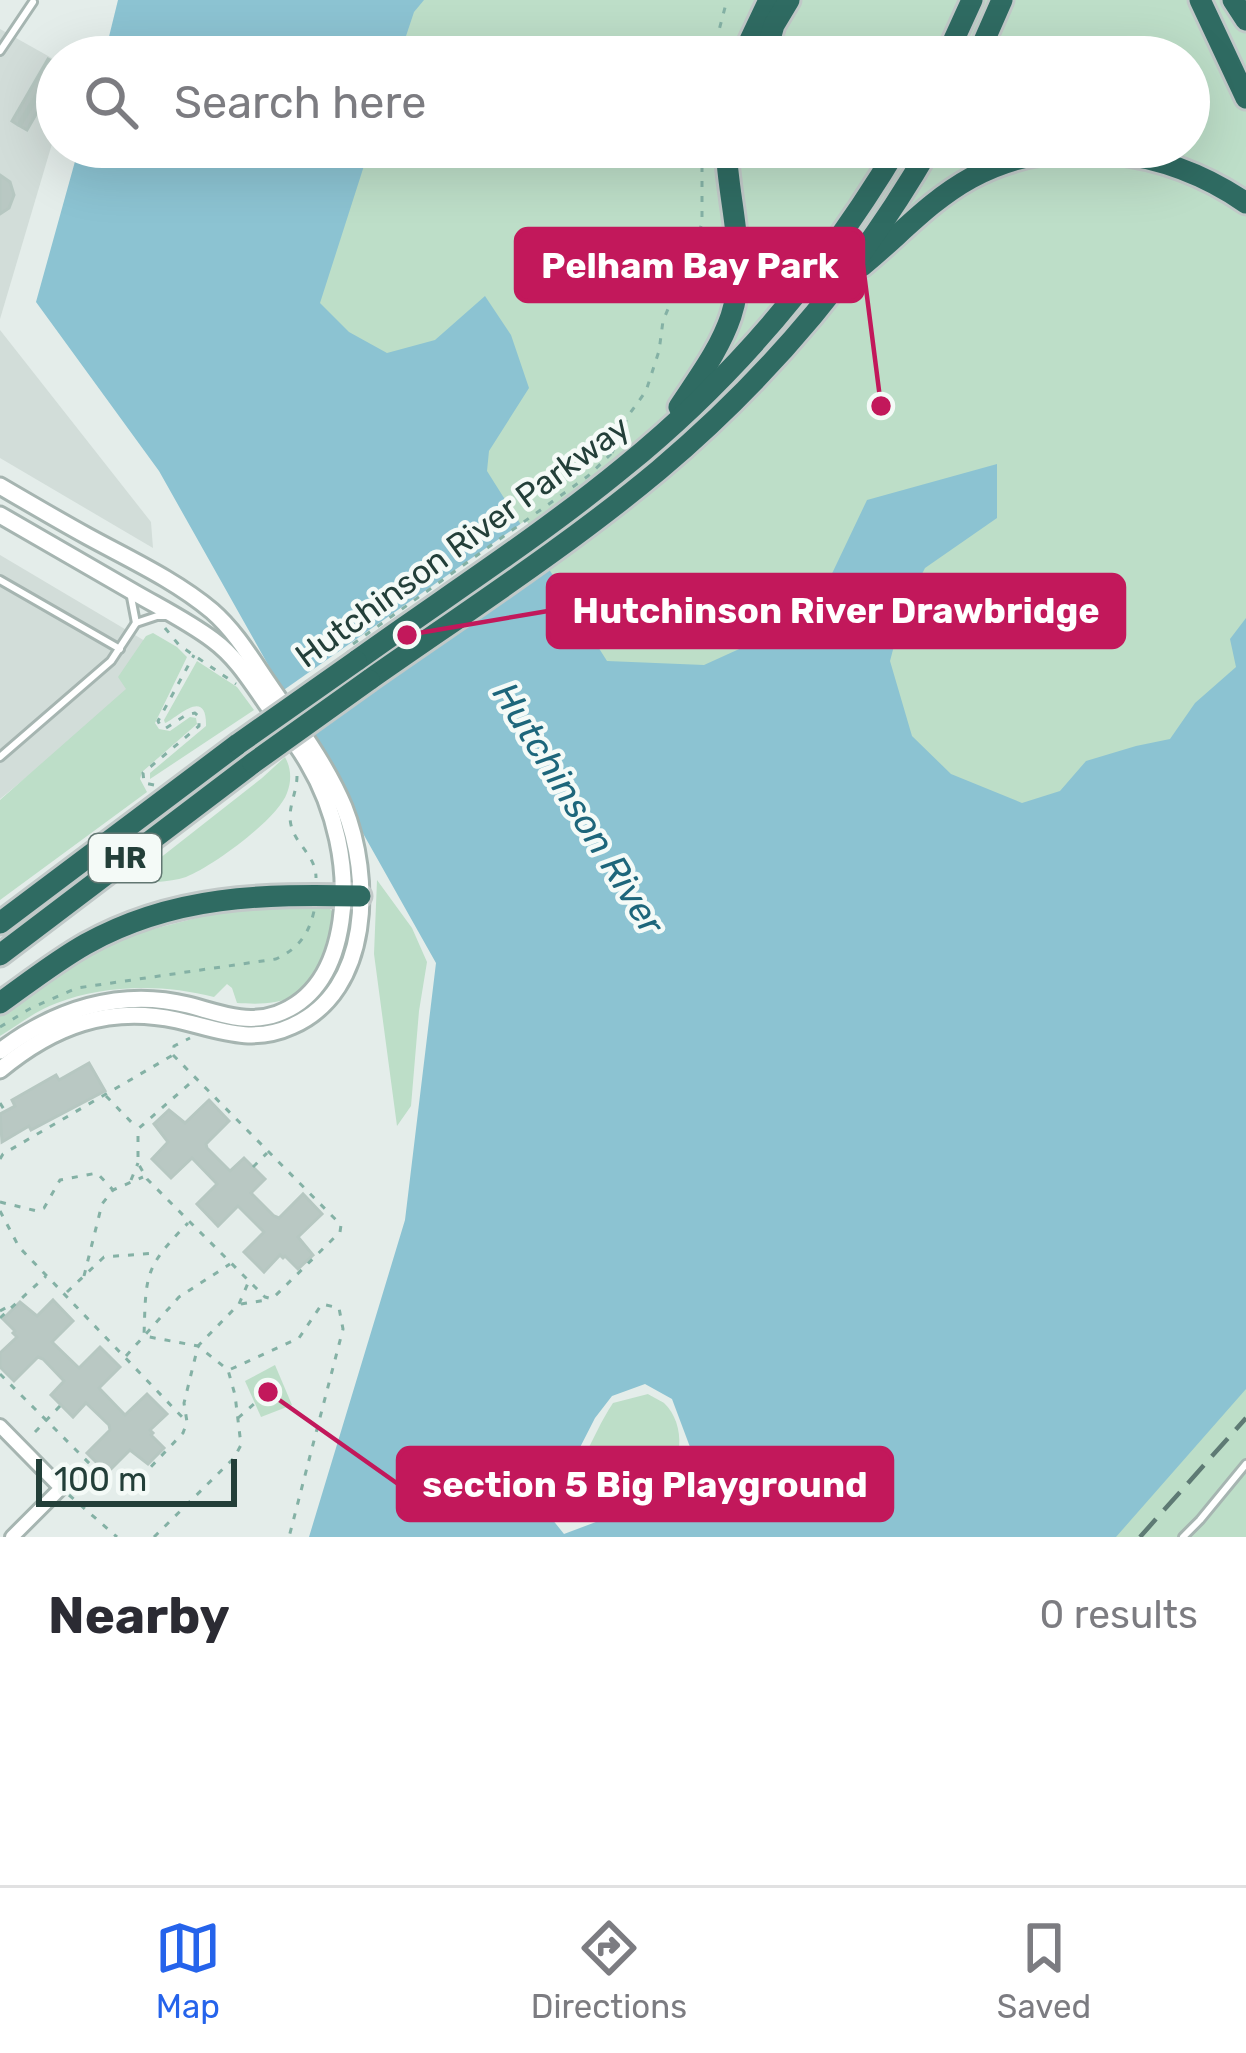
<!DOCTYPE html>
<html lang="en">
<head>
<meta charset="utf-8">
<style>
  :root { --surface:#fff; --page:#f2f2f3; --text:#2b2b33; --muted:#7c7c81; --line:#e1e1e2; --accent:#2563eb }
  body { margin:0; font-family:Rubik,sans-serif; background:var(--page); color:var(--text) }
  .scale { position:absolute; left:36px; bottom:30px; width:201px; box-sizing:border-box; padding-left:12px; border:6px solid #233f39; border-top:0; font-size:33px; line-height:42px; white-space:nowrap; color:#233f39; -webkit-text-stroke:9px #f4faf7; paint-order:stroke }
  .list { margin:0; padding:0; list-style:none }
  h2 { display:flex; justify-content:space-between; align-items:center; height:156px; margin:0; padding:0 48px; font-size:51px }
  h2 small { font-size:39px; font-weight:400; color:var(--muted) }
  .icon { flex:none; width:66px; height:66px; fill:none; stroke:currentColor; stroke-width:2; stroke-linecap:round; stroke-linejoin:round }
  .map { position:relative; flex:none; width:1246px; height:1537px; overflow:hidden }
  .search { position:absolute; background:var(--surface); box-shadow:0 12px 48px #0002; left:36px; right:36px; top:36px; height:132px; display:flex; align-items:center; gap:30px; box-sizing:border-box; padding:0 42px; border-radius:66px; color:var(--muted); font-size:45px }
  .sheet { height:348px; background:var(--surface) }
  nav { display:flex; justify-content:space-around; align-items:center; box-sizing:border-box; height:168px; border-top:3px solid var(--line); background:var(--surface); font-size:33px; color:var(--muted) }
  nav a { display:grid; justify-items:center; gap:6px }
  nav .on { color:var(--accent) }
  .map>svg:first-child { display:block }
  .built { fill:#d2ddd9 }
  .green { fill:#bddec8 }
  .water { fill:#8cc3d2; fill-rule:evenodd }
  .pier { fill:#e4edea }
  .building { fill:#b9c8c3; stroke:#b6c7c1; stroke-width:3 }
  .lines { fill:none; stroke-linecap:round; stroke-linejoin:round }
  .service-casing { stroke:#a6b5b1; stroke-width:12 }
  .minor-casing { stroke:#a6b5b1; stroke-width:18 }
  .tertiary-casing { stroke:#a6b5b1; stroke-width:21 }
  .motorway-casing { stroke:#c1c9c8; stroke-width:27 }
  .path { stroke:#84b1a5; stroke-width:3; stroke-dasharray:6 9; stroke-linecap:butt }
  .service { stroke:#fff; stroke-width:6 }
  .minor { stroke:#fff; stroke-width:12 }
  .tertiary { stroke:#fff; stroke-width:15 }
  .motorway { stroke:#2f6b62; stroke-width:21 }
  .rail { stroke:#5e7a74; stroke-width:4.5; stroke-dasharray:24 12; stroke-linecap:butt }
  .motorway-bridge-casing { stroke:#c1c9c8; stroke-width:27; stroke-linecap:butt }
  .path-bridge { stroke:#84b1a5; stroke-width:3; stroke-dasharray:6 9; stroke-linecap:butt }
  .motorway-bridge { stroke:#2f6b62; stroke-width:21 }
  .labels { text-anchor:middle; stroke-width:9; stroke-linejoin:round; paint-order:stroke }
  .shield { fill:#f4faf7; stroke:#627772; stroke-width:3 }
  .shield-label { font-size:30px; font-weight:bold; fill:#233f39 }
  .street-label { font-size:33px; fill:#233f39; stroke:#f4faf7 }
  .water-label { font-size:36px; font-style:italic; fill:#1d667b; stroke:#f4faf7 }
  .leader { fill:none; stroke:#c2185b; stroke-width:4.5 }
  .callout-dot { fill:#c2185b; stroke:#f4faf7; stroke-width:4.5 }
  .callout { fill:#c2185b; stroke:#c2185b; stroke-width:4.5 }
  .callout-label { font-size:36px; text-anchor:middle; font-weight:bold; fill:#fff }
</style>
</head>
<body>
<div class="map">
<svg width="1246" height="1537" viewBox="0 0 1246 1537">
  <rect width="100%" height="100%" fill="#e4edea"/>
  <g class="built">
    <path d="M0,29L57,61V127L0,319Z"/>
    <path d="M0,330L151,522L153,548L0,458Z"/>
    <path d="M0,555L172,657L0,799Z"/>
  </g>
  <g class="green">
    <path d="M303,0H1246V1537H870L329,398L270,147H1189V57H285Z"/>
    <path d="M153,633L177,647L187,657L155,723L159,729L170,731L190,717L196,718L197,724L142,772L140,779L147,792L0,900V800L126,689L118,677L146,636Z"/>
    <path d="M197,661L237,687L254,710L150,779V773L206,726C207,686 177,718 165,723L164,720Z"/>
    <path d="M285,757C291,768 292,780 287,793C278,819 212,867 186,877C177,880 167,881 158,882L149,874L155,862L262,778Z"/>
    <path d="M377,880L412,928L427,962L419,1011L411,1106L397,1126L374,954Z"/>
    <path d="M325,904L332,911C333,935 316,983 293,996C278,1005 254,1004 237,1003L232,988L227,984L214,997C165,984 105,984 57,1003C37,1010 18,1025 0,1036V1013L84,958L130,935L243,906Z"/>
    <path d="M275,1365L292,1405L261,1417L245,1381Z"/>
    <path d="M648,1394C649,1395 663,1402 664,1403C687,1425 683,1467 660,1487C648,1498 589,1518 572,1516C563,1514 563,1511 558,1504C561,1485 573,1475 583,1459C593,1440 601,1421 613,1403Z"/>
  </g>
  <g class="water">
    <path d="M118,0H424L414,12L399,57H104Z"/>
    <path d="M79,147H370L320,303L349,332L387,353L435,340L485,296L511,335L529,388L489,451L487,471L607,661L704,665L779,631L828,582L867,500L997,464V518L925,568L903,612L890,661L912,736L951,774L1022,803L1060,791L1086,761L1136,746L1170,739L1195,703L1236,667L1230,639L1246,618V1389L1116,1537H309L405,1220L436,963L159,471L36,302ZM645,1384L672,1399L690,1447L673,1479L657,1499L564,1534L552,1519L551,1494L570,1467L595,1418L612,1396Z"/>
  </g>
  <path class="pier" d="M526,520L554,564L304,741L278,694Z"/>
  <g class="building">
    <path d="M48,59L55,63L37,93L39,94L57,64V85L54,83L27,130L20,126L38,96L36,95L18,125L12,121Z"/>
    <path d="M0,175L10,182L14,195L9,208L0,214Z"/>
    <path d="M89,1063L105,1091L31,1130L29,1126L2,1142L0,1114L15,1106L12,1100L56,1075L59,1080Z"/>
    <path d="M209,1100L229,1121L206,1144L207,1148L230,1171L244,1158L265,1179L251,1193L274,1216L279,1218L303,1194L322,1214L298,1237L313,1255L298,1269L285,1256L283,1258L280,1255L264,1272L244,1252L264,1232L238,1206L218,1226L197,1204L217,1184L192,1158L171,1178L152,1159L168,1142L154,1124L169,1110L185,1123Z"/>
    <path d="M53,1300L73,1321L52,1342L79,1368L100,1347L120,1367L99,1388L125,1415L147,1394L167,1414L150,1430L153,1433L151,1435L164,1448L148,1464L130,1450L107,1473L87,1453L110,1430L109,1425L86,1403L73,1417L51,1395L64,1381L43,1359L38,1357L14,1381L0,1367V1353L17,1337L13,1333L15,1331L3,1319L20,1302L37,1316Z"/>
  </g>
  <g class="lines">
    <defs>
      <g id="service">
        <path d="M0,51L33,2"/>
        <path d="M0,580L120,649"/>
        <path d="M131,597L136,623"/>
        <path d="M0,757L111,661L136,623L157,616H166"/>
        <path d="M1183,1537L1200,1520L1246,1464"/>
      </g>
      <path id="minor" d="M0,1426L61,1488L12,1537"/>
      <g id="tertiary">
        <path d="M0,486C29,503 58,520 87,536C129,559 175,580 212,611C235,631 251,658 268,683C295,723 325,762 344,807C372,877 372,991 292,1026C251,1045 217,1029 177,1020C108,1005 53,1026 0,1070"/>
        <path d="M0,515C45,541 90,567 135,593C161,608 189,622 213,640C236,657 250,680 266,703C280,723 296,742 308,763C335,808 349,869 341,921C335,962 318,999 277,1014C246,1025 219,1013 188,1005C120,988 54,1010 0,1051"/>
      </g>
      <g id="motorway">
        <path d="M1200,0L1246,98"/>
        <path d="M1233,0L1246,20"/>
        <path d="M742,57L769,0"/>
        <path d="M765,57L774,25L789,0"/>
        <path d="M946,57L972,0"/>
        <path d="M977,57L1002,0"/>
        <path d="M862,266C899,236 929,201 971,178C1058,131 1168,149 1246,203"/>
        <path d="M679,407C698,378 720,349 731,316C749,262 728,203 726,147"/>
        <path d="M356,661C445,597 539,537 624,467C734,378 826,268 898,147"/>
        <path d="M369,680C466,612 568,546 659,470C767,379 860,269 930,147"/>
        <path d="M0,923L238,744"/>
        <path d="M0,955L253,763"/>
        <path d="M0,1003C28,983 56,961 86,944C174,895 263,894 360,896"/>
      </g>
    </defs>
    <use href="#service" class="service-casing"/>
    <use href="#minor" class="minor-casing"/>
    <use href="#tertiary" class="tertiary-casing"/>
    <use href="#motorway" class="motorway-casing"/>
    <g class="path">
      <path d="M712,57L727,0"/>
      <path d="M612,453L628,416L646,391L659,351L663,321L699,235L702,221V147"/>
      <path d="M165,628L179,645L236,684"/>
      <path d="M297,776C297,793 287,808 291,825C296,846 316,855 316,878"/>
      <path d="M154,785L144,783L143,773L199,726V717L195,713L186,715L166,728L161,727L158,721L194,655"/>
      <path d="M0,1027L31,1008L77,988L276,959C298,949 309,934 314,911"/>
      <path d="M173,1055L341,1225L340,1232L272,1299L265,1297L147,1179L138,1163V1129L196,1078"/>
      <path d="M106,1096L137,1128"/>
      <path d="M0,1103L5,1111"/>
      <path d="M0,1159L3,1154L173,1055L174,1046L190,1038"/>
      <path d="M253,1167L267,1153"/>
      <path d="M131,1180L138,1163"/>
      <path d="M0,1202L37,1211L44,1208L60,1180L97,1173L113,1190"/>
      <path d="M0,1211L19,1247L185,1420"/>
      <path d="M84,1276L102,1204L113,1190L143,1177"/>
      <path d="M67,1292L104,1257L157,1253"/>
      <path d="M241,1304L267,1300"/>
      <path d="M0,1311L9,1306"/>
      <path d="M0,1318L46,1276"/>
      <path d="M126,1356L179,1297L230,1264"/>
      <path d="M231,1369L299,1338L322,1304L339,1308L343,1329L289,1537"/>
      <path d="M0,1374L109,1483"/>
      <path d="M238,1418L255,1403"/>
      <path d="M35,1432L61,1405"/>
      <path d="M75,1472L86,1461"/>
      <path d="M75,1489L93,1490L109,1483L121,1491L129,1490L183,1433L187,1422L184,1403L198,1346L239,1304L248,1283"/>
      <path d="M69,1495L117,1537"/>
      <path d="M154,1537L234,1458L241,1445L235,1395L228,1370L198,1346L144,1336C146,1274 144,1268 188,1223"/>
    </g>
    <use href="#service" class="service"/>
    <use href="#minor" class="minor"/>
    <use href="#tertiary" class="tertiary"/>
    <use href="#motorway" class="motorway"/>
    <path class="rail" d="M1140,1537L1246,1418"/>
    <defs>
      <g id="motorway-bridge">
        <path d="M238,744L356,661"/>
        <path d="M253,763L369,680"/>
      </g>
    </defs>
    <use href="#motorway-bridge" class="motorway-bridge-casing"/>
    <path class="path-bridge" d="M353,644L588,476L612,453"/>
    <use href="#motorway-bridge" class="motorway-bridge"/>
  </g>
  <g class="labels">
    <rect class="shield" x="89" y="834" width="72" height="48" rx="9"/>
    <g class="shield-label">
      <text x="125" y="868">HR</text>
    </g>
    <g class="street-label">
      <text transform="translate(462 541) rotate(-36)" y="12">Hutchinson River Parkway</text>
    </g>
    <g class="water-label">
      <text transform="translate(579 808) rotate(58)" y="13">Hutchinson River</text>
    </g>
  </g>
  <path class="leader" d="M881 406L863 265M407 635L548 611M268 1392L398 1484"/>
  <g class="callout-dot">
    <circle cx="881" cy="406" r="12"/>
    <circle cx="407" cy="635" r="12"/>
    <circle cx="268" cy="1392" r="12"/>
  </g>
  <g class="callout">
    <rect x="516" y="229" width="347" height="72" rx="12"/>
    <rect x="548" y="575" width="576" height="72" rx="12"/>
    <rect x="398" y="1448" width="494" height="72" rx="12"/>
  </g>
  <g class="callout-label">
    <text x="690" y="278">Pelham Bay Park</text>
    <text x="836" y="623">Hutchinson River Drawbridge</text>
    <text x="645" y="1497">section 5 Big Playground</text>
  </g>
</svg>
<div class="scale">100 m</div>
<div class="search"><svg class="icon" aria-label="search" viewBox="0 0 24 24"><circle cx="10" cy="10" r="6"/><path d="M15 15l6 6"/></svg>Search here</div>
</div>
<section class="sheet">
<h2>Nearby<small>0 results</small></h2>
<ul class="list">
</ul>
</section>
<nav>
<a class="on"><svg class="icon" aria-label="map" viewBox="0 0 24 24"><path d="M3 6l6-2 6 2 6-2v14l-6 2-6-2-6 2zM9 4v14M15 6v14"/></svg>Map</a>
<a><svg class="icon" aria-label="directions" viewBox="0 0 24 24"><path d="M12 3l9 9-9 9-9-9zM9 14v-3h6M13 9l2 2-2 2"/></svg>Directions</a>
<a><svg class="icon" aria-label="saved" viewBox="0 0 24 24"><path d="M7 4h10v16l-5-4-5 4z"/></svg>Saved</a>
</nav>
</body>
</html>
